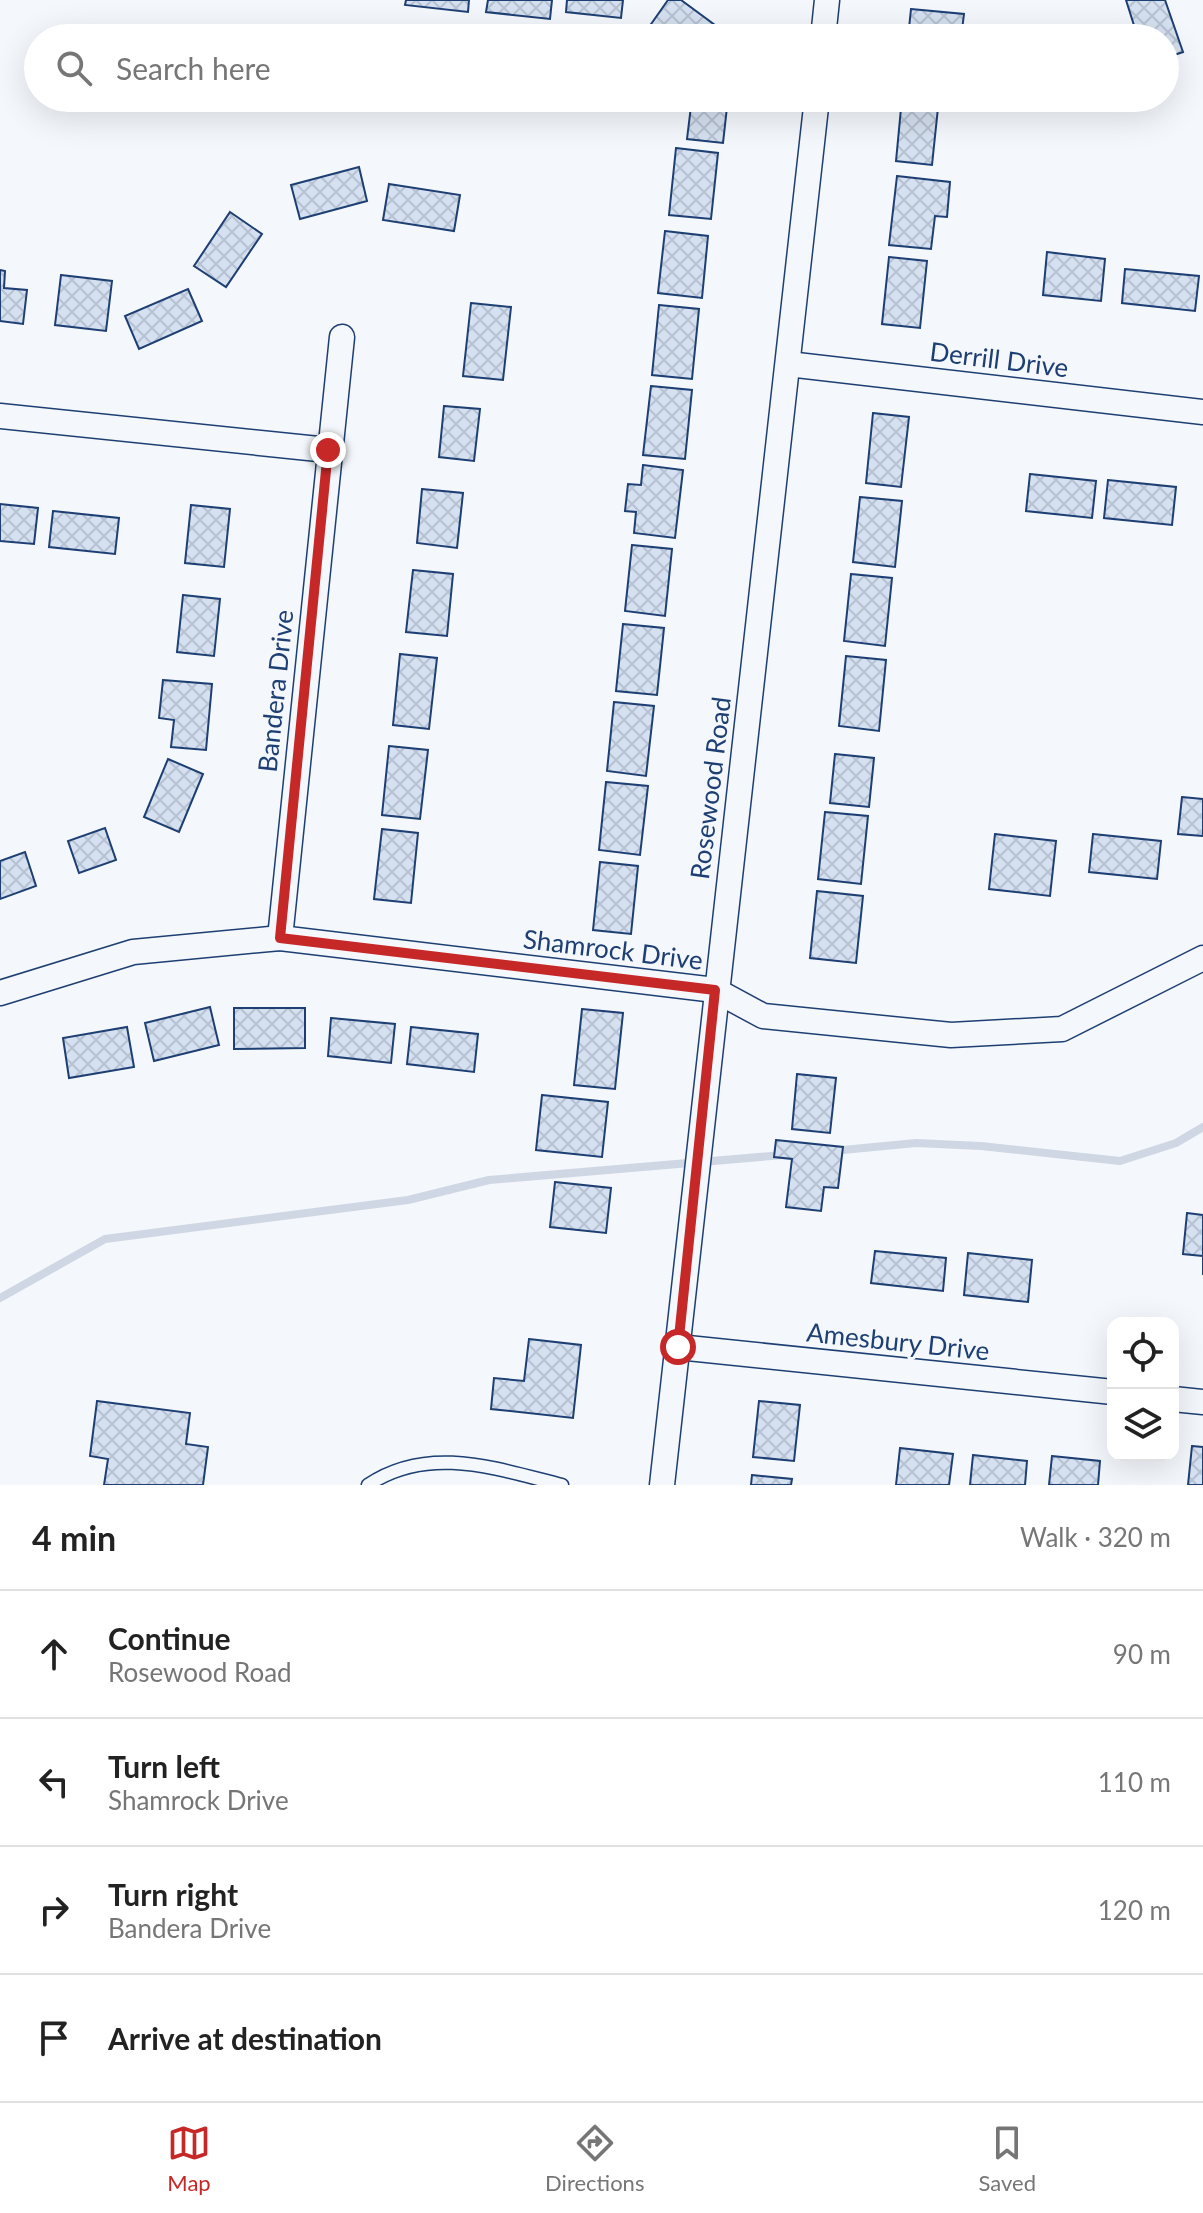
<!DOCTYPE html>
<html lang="en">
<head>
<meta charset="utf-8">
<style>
  :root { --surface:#fff; --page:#f6f6f6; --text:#222; --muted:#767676; --line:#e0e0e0; --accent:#c62828 }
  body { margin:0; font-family:Lato,sans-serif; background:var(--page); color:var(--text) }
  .controls { position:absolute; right:24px; bottom:24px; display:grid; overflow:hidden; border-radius:16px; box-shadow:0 8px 32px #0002 }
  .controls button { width:72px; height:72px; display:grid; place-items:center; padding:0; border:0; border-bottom:2px solid var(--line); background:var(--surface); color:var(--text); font:40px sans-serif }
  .stop { position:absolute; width:24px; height:24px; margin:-18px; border:6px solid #c62828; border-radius:50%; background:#fff }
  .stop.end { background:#c62828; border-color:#fff; box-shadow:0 2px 8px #0008 }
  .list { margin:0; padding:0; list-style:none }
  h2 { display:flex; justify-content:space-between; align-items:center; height:104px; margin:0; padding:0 32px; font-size:34px }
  h2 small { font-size:26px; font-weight:400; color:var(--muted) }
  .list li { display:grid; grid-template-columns:52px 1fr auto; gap:24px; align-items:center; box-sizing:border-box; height:128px; padding:0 32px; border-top:2px solid var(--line) }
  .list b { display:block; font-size:30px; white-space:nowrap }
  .list p { margin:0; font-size:26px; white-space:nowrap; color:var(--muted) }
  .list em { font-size:26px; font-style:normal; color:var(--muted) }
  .icon { flex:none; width:44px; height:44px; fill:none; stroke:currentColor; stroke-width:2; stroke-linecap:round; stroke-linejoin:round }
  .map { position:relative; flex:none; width:1203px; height:1485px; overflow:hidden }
  .search { position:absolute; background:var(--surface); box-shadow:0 8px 32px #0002; left:24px; right:24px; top:24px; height:88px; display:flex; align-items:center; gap:20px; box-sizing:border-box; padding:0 28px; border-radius:44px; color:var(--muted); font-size:30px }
  .sheet { height:616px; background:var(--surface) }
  nav { display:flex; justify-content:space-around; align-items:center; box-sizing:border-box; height:112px; border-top:2px solid var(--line); background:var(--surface); font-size:22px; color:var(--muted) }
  nav a { display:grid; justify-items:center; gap:4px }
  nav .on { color:var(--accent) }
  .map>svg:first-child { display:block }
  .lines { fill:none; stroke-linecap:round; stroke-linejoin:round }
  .stream { stroke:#cfd7e4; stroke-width:8 }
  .building { fill:url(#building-cross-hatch); stroke:#1d3f73; stroke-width:2 }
  .lane-casing { stroke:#1d3f73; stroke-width:15 }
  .street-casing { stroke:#1d3f73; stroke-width:27 }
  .lane { stroke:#f4f7fb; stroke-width:12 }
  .street { stroke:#f4f7fb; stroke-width:24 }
  .route { stroke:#c62828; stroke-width:10 }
  .labels { text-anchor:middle; stroke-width:6; stroke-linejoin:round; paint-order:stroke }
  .street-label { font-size:26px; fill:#1d3f73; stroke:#f4f7fb }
</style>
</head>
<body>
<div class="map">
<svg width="1203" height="1485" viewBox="0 0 1203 1485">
  <defs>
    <pattern id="building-cross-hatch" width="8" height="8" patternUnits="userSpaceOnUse" patternTransform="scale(2)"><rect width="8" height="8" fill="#d5e0f0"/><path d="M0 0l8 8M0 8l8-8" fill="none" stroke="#b6c1d1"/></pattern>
  </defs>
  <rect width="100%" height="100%" fill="#f4f7fb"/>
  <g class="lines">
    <g class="stream">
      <path d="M832,1151L916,1143L981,1146L1120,1161L1176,1143L1203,1127"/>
      <path d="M0,1298L105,1239L408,1200L489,1180L783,1155"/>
    </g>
  </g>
  <g class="building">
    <path d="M406,0H469L468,12L405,5Z"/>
    <path d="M488,0H552L550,19L486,12Z"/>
    <path d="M567,0H623L621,18L566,12Z"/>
    <path d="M668,0H681L719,28L712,38H663L649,27Z"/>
    <path d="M1126,0H1165L1183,52L1165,58V38H1138Z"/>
    <path d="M911,9L964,14L961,38H908Z"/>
    <path d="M692,98H728L723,143L687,139Z"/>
    <path d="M902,98H939L932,165L896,161Z"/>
    <path d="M676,148L718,153L711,219L669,215Z"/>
    <path d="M359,167L367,201L300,219L291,185Z"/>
    <path d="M897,176L950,182L947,217L935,216L931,249L889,245Z"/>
    <path d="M389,184L460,195L454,231L383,220Z"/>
    <path d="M230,212L262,234L226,287L194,266Z"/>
    <path d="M665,231L708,236L702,298L658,293Z"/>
    <path d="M1047,252L1105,259L1101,301L1043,295Z"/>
    <path d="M889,257L927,261L920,328L882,324Z"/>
    <path d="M1125,269L1199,276L1195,311L1122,303Z"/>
    <path d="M0,270L5,271L4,288L27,290L23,324L0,321Z"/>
    <path d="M61,275L112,281L106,331L55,325Z"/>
    <path d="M188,289L202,321L139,349L125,316Z"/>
    <path d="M471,303L511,307L503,380L463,376Z"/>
    <path d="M659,305L699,309L692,379L652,375Z"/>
    <path d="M651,386L692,390L685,459L643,455Z"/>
    <path d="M444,406L480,409L474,461L439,457Z"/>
    <path d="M873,413L909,417L901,487L866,483Z"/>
    <path d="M643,465L683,470L675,538L634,533L636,512L625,511L628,484L641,485Z"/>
    <path d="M1030,474L1096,481L1092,518L1026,511Z"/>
    <path d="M1108,480L1176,487L1172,525L1104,518Z"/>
    <path d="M422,489L463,493L457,548L417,543Z"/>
    <path d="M860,497L902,501L895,567L853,562Z"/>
    <path d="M0,504L38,508L34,544L0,541Z"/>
    <path d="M191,505L230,509L224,567L185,563Z"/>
    <path d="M53,511L119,518L115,554L49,547Z"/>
    <path d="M632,545L672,549L665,616L625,611Z"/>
    <path d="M413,570L453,574L447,636L406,632Z"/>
    <path d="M851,574L892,578L885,646L844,641Z"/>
    <path d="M183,595L220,599L214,656L177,652Z"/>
    <path d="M623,624L664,628L657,695L616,691Z"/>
    <path d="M400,654L437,658L429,729L393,725Z"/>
    <path d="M846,656L886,660L879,731L839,726Z"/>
    <path d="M163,680L212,684L206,750L171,747L174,720L159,718Z"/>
    <path d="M614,702L654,706L646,776L607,771Z"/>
    <path d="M389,746L428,750L420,819L382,815Z"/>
    <path d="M835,754L874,758L869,807L830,803Z"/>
    <path d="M168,759L203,774L179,832L144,817Z"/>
    <path d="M606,782L648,786L640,855L599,850Z"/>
    <path d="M1182,797L1203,799V836L1178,834Z"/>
    <path d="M825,812L868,816L861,884L818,879Z"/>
    <path d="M105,828L116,860L79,873L68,841Z"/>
    <path d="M382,829L418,833L411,903L374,899Z"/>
    <path d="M995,834L1056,841L1050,896L989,889Z"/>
    <path d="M1093,834L1161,841L1157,879L1089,872Z"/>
    <path d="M25,852L36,886L0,899V861Z"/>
    <path d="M600,862L638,866L631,934L593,930Z"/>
    <path d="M817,891L863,896L856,963L810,958Z"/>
    <path d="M210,1007L219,1045L154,1061L145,1023Z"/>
    <path d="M234,1008H305V1048L234,1049Z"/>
    <path d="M582,1009L623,1013L615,1089L574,1085Z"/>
    <path d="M331,1018L395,1024L391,1063L328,1056Z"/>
    <path d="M127,1027L134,1067L69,1078L63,1038Z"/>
    <path d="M411,1027L478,1034L474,1072L407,1064Z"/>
    <path d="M797,1074L836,1078L830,1133L792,1129Z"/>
    <path d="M542,1095L608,1102L602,1157L536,1150Z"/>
    <path d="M776,1140L843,1147L838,1188L824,1187L821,1211L786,1207L792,1159L774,1157Z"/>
    <path d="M555,1182L611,1188L606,1233L550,1227Z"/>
    <path d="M1187,1213L1203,1215V1275V1256L1183,1254Z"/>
    <path d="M875,1251L946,1258L943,1291L871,1283Z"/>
    <path d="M968,1253L1032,1260L1028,1302L964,1295Z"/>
    <path d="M529,1339L581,1345L573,1418L491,1409L494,1378L524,1381Z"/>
    <path d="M97,1401L190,1413L186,1444L208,1447L203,1485H104L108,1459L90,1456Z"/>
    <path d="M759,1401L800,1405L794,1461L753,1457Z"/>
    <path d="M1192,1446L1203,1447V1485H1188Z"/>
    <path d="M900,1448L953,1454L949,1485H896Z"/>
    <path d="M973,1455L1027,1461L1025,1485H970Z"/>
    <path d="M1052,1456L1100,1461L1098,1485H1049Z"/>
    <path d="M752,1475L792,1479L791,1485H751Z"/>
  </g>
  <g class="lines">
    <defs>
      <path id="lane" d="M368,1485C429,1444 497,1469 562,1485"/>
      <g id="street">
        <path d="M823,38L827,0"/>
        <path d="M788,364L1203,412"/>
        <path d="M0,416L328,450"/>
        <path d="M280,938L342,337"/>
        <path d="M0,993L133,952L280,938L715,990L763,1016L951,1035L1062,1029L1203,958"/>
        <path d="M678,1347L1113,1392"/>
        <path d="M1173,1399L1203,1402"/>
        <path d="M662,1485L817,98"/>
      </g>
    </defs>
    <use href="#lane" class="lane-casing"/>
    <use href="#street" class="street-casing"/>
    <use href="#lane" class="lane"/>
    <use href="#street" class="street"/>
  </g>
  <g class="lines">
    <path class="route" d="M328,450L280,938L715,990L678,1347"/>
  </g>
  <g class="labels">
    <g class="street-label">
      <text transform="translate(999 360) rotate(7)" y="9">Derrill Drive</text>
      <text transform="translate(276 691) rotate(-84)" y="9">Bandera Drive</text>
      <text transform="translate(711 788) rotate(-83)" y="9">Rosewood Road</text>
      <text transform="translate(613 950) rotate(7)" y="9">Shamrock Drive</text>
      <text transform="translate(898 1342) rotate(6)" y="9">Amesbury Drive</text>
    </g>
  </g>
</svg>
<div class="controls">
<button><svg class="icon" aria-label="locate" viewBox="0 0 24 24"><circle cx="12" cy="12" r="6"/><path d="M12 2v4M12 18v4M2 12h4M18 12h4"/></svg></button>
<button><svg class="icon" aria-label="layers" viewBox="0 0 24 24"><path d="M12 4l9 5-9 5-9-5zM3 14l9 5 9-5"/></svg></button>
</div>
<div class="stop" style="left:678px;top:1347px"></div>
<div class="stop end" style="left:328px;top:450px"></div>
<div class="search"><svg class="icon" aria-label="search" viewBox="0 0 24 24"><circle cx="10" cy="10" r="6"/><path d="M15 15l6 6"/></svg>Search here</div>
</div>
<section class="sheet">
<h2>4 min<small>Walk · 320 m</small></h2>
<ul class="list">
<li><svg class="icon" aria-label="ahead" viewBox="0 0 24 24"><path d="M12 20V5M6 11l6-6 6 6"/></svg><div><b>Continue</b><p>Rosewood Road</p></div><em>90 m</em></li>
<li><svg class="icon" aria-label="left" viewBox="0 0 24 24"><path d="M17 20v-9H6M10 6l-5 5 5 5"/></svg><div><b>Turn left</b><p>Shamrock Drive</p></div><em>110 m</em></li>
<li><svg class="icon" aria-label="right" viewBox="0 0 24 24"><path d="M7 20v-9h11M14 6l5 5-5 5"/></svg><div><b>Turn right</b><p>Bandera Drive</p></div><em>120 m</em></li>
<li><svg class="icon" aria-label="arrive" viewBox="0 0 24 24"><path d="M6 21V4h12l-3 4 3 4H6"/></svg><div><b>Arrive at destination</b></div></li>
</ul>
</section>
<nav>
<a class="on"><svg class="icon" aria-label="map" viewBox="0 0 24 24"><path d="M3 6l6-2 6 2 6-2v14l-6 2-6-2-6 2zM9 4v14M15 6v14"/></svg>Map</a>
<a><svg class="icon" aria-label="directions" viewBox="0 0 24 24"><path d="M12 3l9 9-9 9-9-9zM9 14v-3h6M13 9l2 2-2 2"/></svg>Directions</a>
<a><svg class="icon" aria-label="saved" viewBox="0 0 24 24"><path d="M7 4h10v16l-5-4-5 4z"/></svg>Saved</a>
</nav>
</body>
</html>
